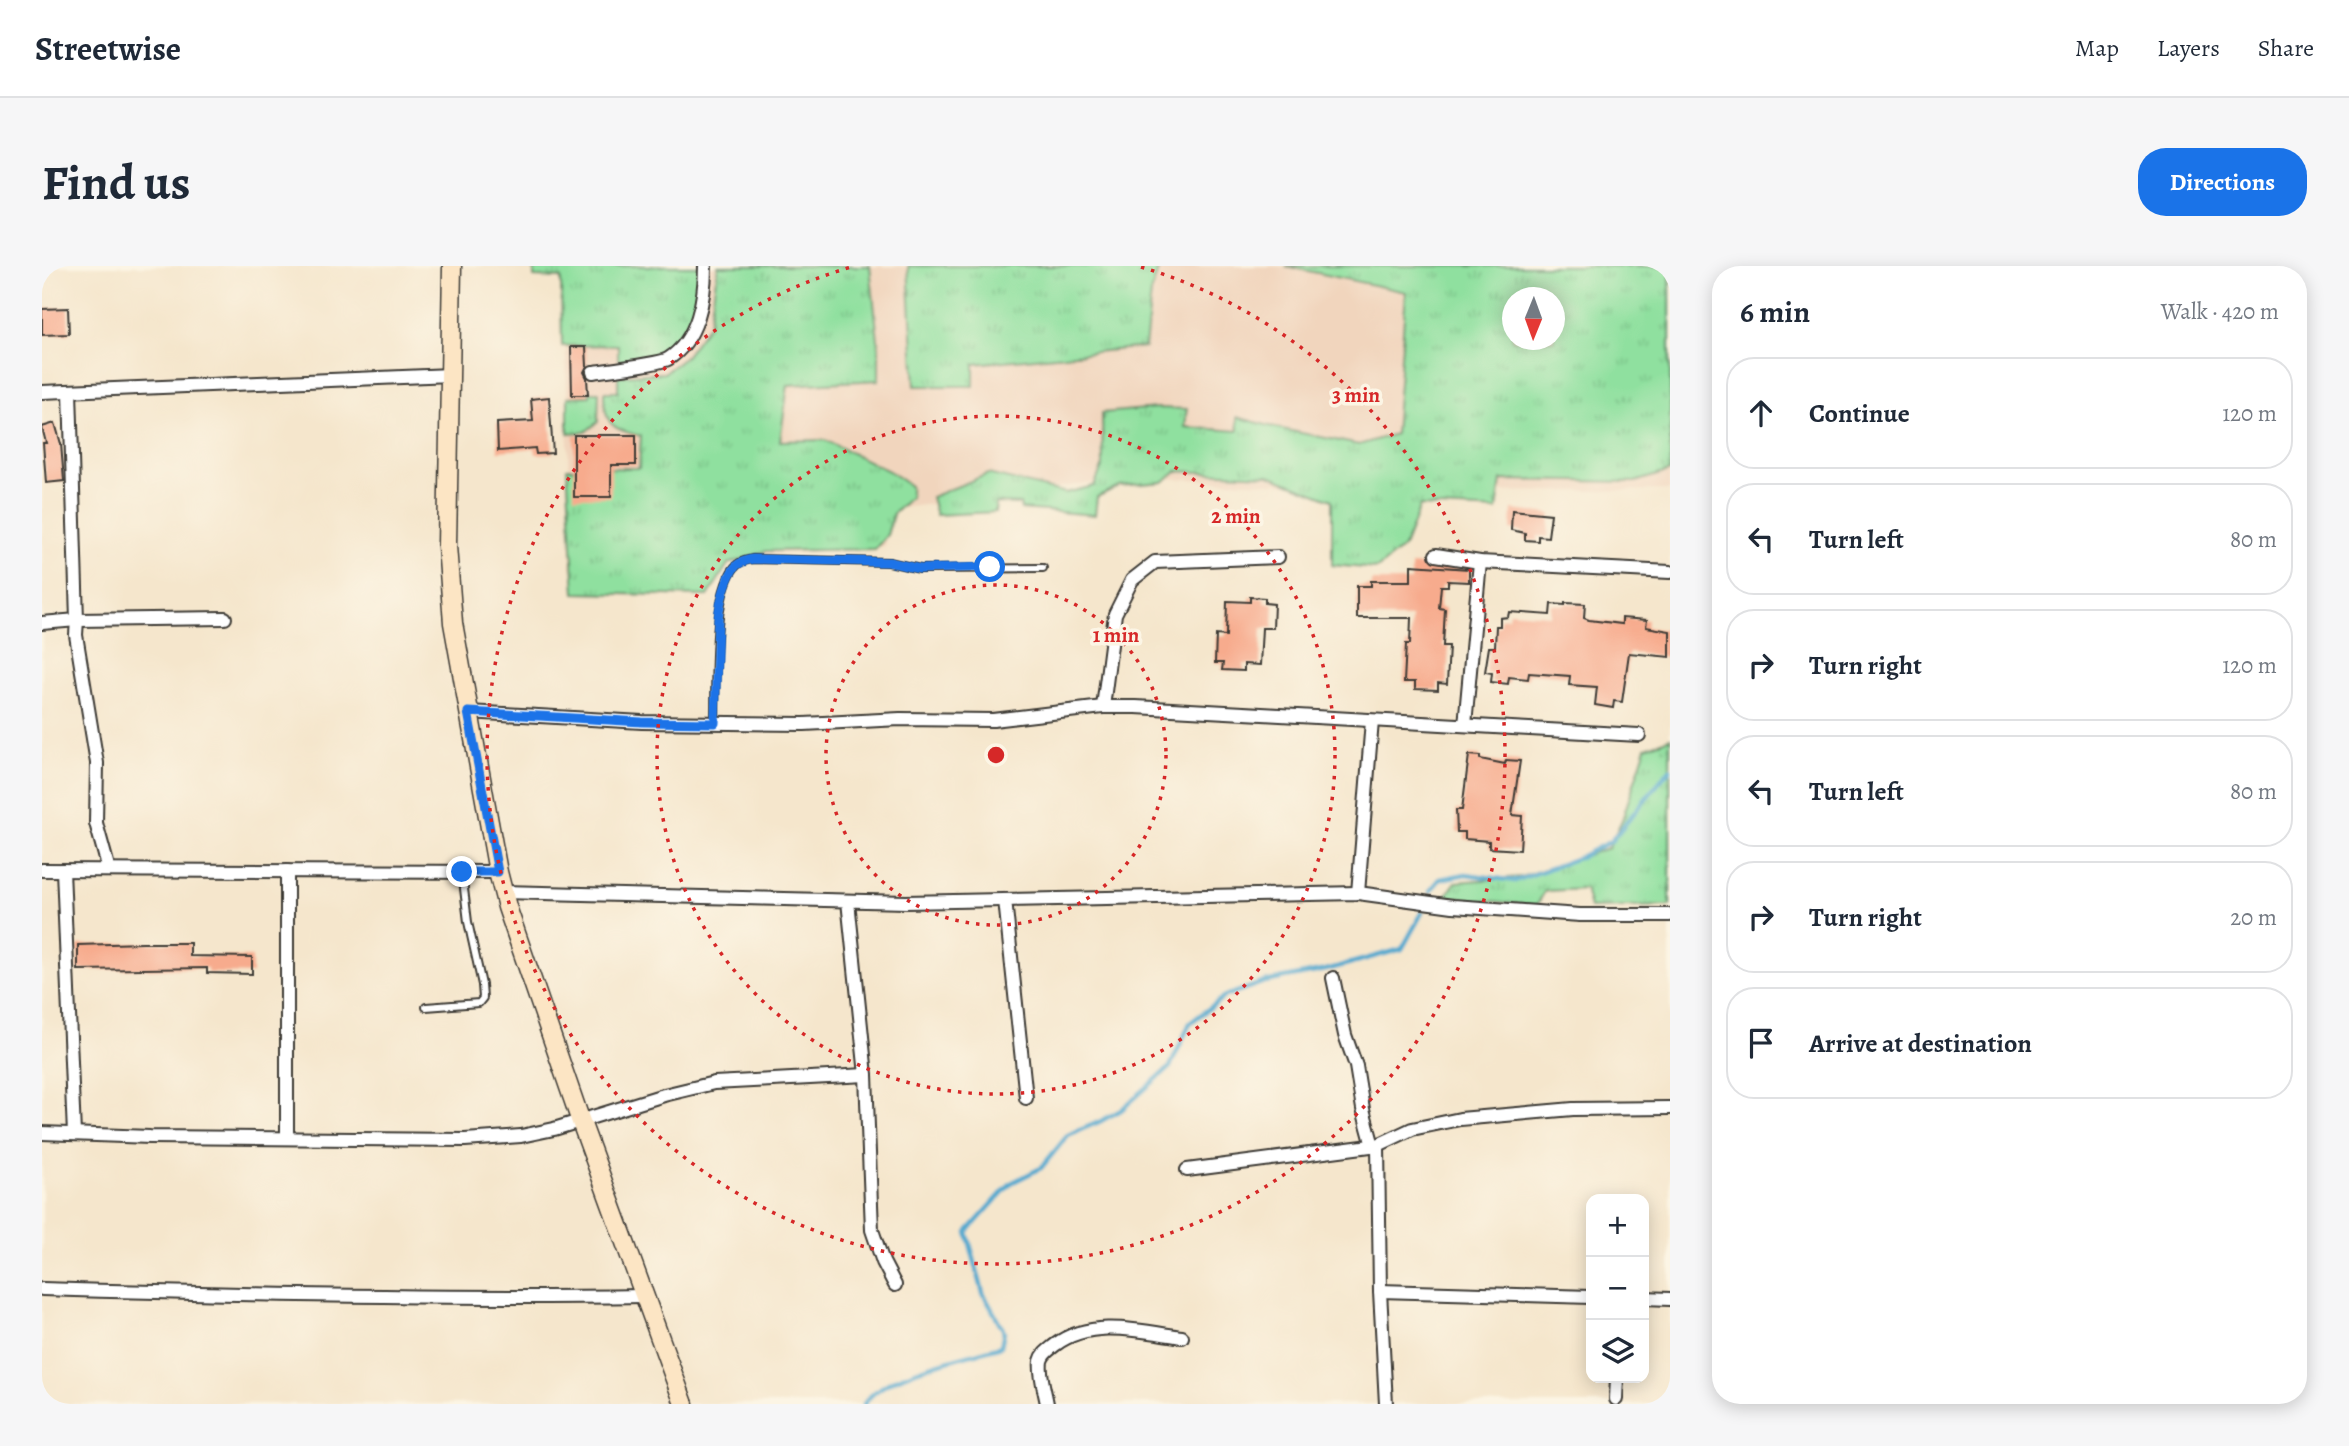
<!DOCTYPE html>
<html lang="en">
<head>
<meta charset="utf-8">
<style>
  :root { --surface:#fff; --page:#f6f6f7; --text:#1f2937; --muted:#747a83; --line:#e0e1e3; --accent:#1a73e8 }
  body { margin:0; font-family:Alegreya,serif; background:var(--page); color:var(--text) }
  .controls { position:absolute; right:21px; bottom:21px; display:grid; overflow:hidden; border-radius:14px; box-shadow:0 4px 18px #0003 }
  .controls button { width:63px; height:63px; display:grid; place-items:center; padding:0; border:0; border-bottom:2px solid var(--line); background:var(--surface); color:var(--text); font:35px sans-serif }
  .compass { position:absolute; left:1460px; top:21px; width:63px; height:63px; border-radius:50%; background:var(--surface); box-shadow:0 4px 18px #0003; rotate:181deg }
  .stop { position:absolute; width:21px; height:21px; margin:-16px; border:5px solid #1a73e8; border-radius:50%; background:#fff }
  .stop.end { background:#1a73e8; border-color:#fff; box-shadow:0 2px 7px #0008 }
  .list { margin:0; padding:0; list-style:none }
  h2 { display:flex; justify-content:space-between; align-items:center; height:91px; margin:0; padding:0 28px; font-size:30px }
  h2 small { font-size:23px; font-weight:400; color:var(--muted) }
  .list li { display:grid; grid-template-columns:46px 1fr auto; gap:21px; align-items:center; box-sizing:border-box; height:112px; margin:0 14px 14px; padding:0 14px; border:2px solid var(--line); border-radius:28px }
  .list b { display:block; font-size:26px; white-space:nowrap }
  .list em { font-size:23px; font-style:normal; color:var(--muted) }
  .icon { flex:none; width:38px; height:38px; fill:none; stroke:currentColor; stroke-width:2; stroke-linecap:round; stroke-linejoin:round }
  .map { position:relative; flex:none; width:1628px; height:1138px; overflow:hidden; border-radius:28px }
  header { display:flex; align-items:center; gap:42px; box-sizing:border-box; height:98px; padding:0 35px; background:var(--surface); border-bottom:2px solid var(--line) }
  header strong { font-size:33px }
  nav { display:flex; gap:38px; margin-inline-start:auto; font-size:24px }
  .intro { display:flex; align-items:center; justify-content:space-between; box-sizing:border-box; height:168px; padding:0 42px }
  h1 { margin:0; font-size:49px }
  .button { padding:18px 32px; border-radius:28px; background:var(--accent); color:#fff; font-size:24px; font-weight:700 }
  main { display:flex; gap:42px; padding:0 42px }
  aside { flex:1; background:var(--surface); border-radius:28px; box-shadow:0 4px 18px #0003 }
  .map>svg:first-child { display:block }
  .built { fill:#f1d5bd; fill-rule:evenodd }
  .grass { fill:url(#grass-tufts); stroke:#567e5e; stroke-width:2; fill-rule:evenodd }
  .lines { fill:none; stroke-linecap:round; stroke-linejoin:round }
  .stream { stroke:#52a9cf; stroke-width:4.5 }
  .building { fill:#f7ab8d }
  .lane-casing { stroke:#3d3a36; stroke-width:10 }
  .street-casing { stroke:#3d3a36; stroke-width:16 }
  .secondary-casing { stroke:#3d3a36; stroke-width:21 }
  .lane { stroke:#fff; stroke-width:6 }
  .street { stroke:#fff; stroke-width:12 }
  .secondary { stroke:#fce5c4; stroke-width:18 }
  .route { stroke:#1a73e8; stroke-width:9 }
  .ring { fill:none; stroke:#d62828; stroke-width:3.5; stroke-dasharray:3.5 7 }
  .centre { fill:#d62828; stroke:#fcf5e5; stroke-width:3.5 }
  .ring-label { font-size:21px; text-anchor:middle; font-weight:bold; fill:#d62828; stroke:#fcf5e5; stroke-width:7; stroke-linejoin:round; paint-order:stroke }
</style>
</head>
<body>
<header>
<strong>Streetwise</strong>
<nav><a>Map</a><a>Layers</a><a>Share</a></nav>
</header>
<div class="intro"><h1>Find us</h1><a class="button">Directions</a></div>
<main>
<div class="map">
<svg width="1628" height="1138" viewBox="0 0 1628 1138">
  <defs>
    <pattern id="grass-tufts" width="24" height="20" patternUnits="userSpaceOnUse" patternTransform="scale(1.75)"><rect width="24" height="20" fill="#8fe09f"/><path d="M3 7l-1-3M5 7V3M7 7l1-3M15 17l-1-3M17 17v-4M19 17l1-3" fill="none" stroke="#7bc088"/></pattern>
  </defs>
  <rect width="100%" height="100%" fill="#fcf5e5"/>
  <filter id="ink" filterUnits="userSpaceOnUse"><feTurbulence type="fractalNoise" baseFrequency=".0143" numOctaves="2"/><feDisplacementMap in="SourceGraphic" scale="14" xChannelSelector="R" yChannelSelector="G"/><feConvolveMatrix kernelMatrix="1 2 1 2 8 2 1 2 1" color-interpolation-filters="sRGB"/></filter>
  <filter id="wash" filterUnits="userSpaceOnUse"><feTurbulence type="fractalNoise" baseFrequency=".00686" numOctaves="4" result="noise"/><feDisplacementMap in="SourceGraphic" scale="28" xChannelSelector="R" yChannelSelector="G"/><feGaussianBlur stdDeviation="1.57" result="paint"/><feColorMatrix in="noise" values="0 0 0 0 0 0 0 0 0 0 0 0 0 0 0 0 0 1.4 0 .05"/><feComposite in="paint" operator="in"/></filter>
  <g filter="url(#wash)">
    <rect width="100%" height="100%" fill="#f5e6cc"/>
    <path class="built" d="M522,0H1628V224L1429,226L1098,211L843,244V280L529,303ZM1470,32H1512V74H1470Z"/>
    <g class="grass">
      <path d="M492,0H660C656,32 655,78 618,90C607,95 592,95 580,98L576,93V79L520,80L519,12L492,11Z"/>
      <path d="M676,0H828L837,83V114L746,119L738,175L783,174L847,205L868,220L869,231L851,248L845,269L833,283L724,285L686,298L666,330L533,327L525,202H597L599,170C569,163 562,158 562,126H576V110L622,107L642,92L667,58Z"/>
      <path d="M866,0H1117L1109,27L1103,81L932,98V120H873Z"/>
      <path d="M1243,0H1628V205L1593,216L1459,214L1455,244L1378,240L1362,281L1335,303L1290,299V234L1227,209L1135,205L1121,216L1077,220L1055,231L1053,249L979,243L978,238L954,237L953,246L894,249L889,231L946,208L1024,227L1052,220L1061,199L1060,147L1115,142L1145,143L1143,161L1196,165L1195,151L1235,162L1317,179L1353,168L1364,26ZM1470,32H1512V74H1470Z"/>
      <path d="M548,126H557L556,156L543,166L526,167V131L548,130Z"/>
      <path d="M1628,472V640L1548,642L1543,623L1503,625L1495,639L1403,631L1414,616L1479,611L1566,582L1580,554L1604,481Z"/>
    </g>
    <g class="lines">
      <g class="stream">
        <path d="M1388,625L1398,613L1424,608L1473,615L1536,592L1569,575L1628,503"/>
        <path d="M822,1138C842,1106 923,1091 959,1080L962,1065L941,1027L925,966L969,917L999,902L1026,869L1057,856L1079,844L1128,801L1148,757L1183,730L1223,716L1284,704L1360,683L1380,647"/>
      </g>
    </g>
    <g id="blocks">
      <g class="building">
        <path d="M26,42L27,68L0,69V43Z"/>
        <path d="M529,81H544L545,100L542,106L545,112L546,129H530Z"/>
        <path d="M507,131L511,187L494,188L493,182L456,185L455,157L491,155L489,133Z"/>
        <path d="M13,157L19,178L22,215L4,217L1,177H4L0,161Z"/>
        <path d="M532,169H594V199H569V231H532Z"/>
        <path d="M1470,244L1509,248L1506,271L1496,270V275L1483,274V267L1469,264Z"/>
        <path d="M1369,299L1427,303V316L1406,315V320H1399L1397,342L1403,343L1401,380H1407L1405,418L1396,417V424L1373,423V416H1362L1364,378H1368L1369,352H1315V320H1329V315H1369Z"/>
        <path d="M1208,331L1223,332V337L1232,338L1231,362H1220L1218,399L1202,398V405L1180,404L1181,397H1173L1174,369L1184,370L1185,335L1208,336Z"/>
        <path d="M1523,337L1543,338L1542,352L1547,354L1580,358V352L1605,354L1604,361L1628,365V391L1587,387L1580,436L1572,435L1571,442L1553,439L1555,421L1527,419L1528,410L1487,407L1486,413L1467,411L1466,418L1449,416L1450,407L1443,406L1447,381H1453L1454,360H1458V352L1466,351L1467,346L1508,349L1509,338L1523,339Z"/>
        <path d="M1427,489L1438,490V493L1463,498L1464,494L1478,495L1470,549L1480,550L1478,584L1447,582V575L1423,573V566H1415L1414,544H1420Z"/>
        <path d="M101,677H148V690L210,691V708L165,707V702L36,704V679Z"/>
      </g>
    </g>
  </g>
  <g filter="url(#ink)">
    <use href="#blocks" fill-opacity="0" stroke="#3d3a36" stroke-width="2"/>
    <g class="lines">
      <defs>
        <g id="lane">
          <path d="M673,457C674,423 669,320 696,298C699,295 706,294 711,293L847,296L878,303L1001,302"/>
          <path d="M384,741L437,737L441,732L440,719L426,656L420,606"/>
        </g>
        <g id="street">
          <path d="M551,106C565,104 617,98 626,93C656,74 663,32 663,0"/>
          <path d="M28,125L35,354L34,369L55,497L54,557L67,604"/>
          <path d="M0,126L409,109"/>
          <path d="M1394,289L1438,296L1628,306"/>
          <path d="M0,357L35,354L183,352"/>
          <path d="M1061,441L1073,348L1090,314L1113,296L1236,291"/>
          <path d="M426,446L600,456L762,458L858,453L951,454L1061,441H1094L1597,469"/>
          <path d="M1423,459L1438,296"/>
          <path d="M0,604L456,606"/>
          <path d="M21,604L32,868"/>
          <path d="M461,626L864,636L1316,627L1411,640L1538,649H1628"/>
          <path d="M1316,627L1330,455"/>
          <path d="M963,634L984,832"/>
          <path d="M806,635L824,809L830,964L841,996L853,1019"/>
          <path d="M1291,712L1303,769L1314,800L1321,843L1331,880"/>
          <path d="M0,867L108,871L423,874L479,870L512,863L622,829L672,817L824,809"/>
          <path d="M245,871V605"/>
          <path d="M1336,879L1338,1025L1344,1138"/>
          <path d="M1145,904L1336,879L1370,863L1418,853L1531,843L1628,842"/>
          <path d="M0,1023C201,1029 401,1033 602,1030"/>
          <path d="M1338,1025L1549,1031"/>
          <path d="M1602,1032L1628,1033"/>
          <path d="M1574,1133L1575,1112"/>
          <path d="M1005,1138C1003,1126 997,1107 999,1095C1001,1087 1007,1084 1013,1079C1049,1052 1098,1065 1140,1071"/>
        </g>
        <path id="secondary" d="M410,0L405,280L411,357L456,606L465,641L538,853L642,1138"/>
      </defs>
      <use href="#lane" class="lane-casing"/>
      <use href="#street" class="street-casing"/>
      <use href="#secondary" class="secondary-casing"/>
      <use href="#lane" class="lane"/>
      <use href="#street" class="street"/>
      <use href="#secondary" class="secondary"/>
    </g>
  </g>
  <g class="lines" filter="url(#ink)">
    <path class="route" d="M420,606H456L426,446L600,456L673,457L676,353C677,339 685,308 695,299C699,296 706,294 711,293L847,296L878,303L948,301"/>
  </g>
  <g class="ring">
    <circle cx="954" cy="489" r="170"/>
    <circle cx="954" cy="489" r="339"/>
    <path d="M1099 1A509 509 0 1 1 809 1"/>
  </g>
  <circle cx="954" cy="489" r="10" class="centre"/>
  <g class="ring-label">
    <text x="1314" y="136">3 min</text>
    <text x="1194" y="257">2 min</text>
    <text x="1074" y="376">1 min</text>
  </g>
</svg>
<div class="controls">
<button>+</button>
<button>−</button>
<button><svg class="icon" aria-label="layers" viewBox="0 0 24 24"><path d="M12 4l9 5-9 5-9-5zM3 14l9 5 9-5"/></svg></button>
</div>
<svg class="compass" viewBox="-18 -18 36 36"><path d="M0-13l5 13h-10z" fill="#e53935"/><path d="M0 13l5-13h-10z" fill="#747a83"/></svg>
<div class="stop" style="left:948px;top:301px"></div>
<div class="stop end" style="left:420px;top:606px"></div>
</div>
<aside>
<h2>6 min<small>Walk · 420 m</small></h2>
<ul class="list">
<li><svg class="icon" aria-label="ahead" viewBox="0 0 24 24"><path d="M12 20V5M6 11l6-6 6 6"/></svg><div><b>Continue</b></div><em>120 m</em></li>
<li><svg class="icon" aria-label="left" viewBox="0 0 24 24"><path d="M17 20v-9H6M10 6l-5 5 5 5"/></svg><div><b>Turn left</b></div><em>80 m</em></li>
<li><svg class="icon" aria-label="right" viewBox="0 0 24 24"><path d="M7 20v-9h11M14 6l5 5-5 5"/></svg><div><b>Turn right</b></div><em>120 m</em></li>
<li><svg class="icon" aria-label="left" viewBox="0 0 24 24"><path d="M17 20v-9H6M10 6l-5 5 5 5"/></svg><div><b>Turn left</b></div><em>80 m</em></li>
<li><svg class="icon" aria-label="right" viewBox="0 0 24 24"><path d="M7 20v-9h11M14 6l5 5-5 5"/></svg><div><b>Turn right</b></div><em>20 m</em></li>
<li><svg class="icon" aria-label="arrive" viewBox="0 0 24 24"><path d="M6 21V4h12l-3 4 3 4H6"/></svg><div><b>Arrive at destination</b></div></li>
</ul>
</aside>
</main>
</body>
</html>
